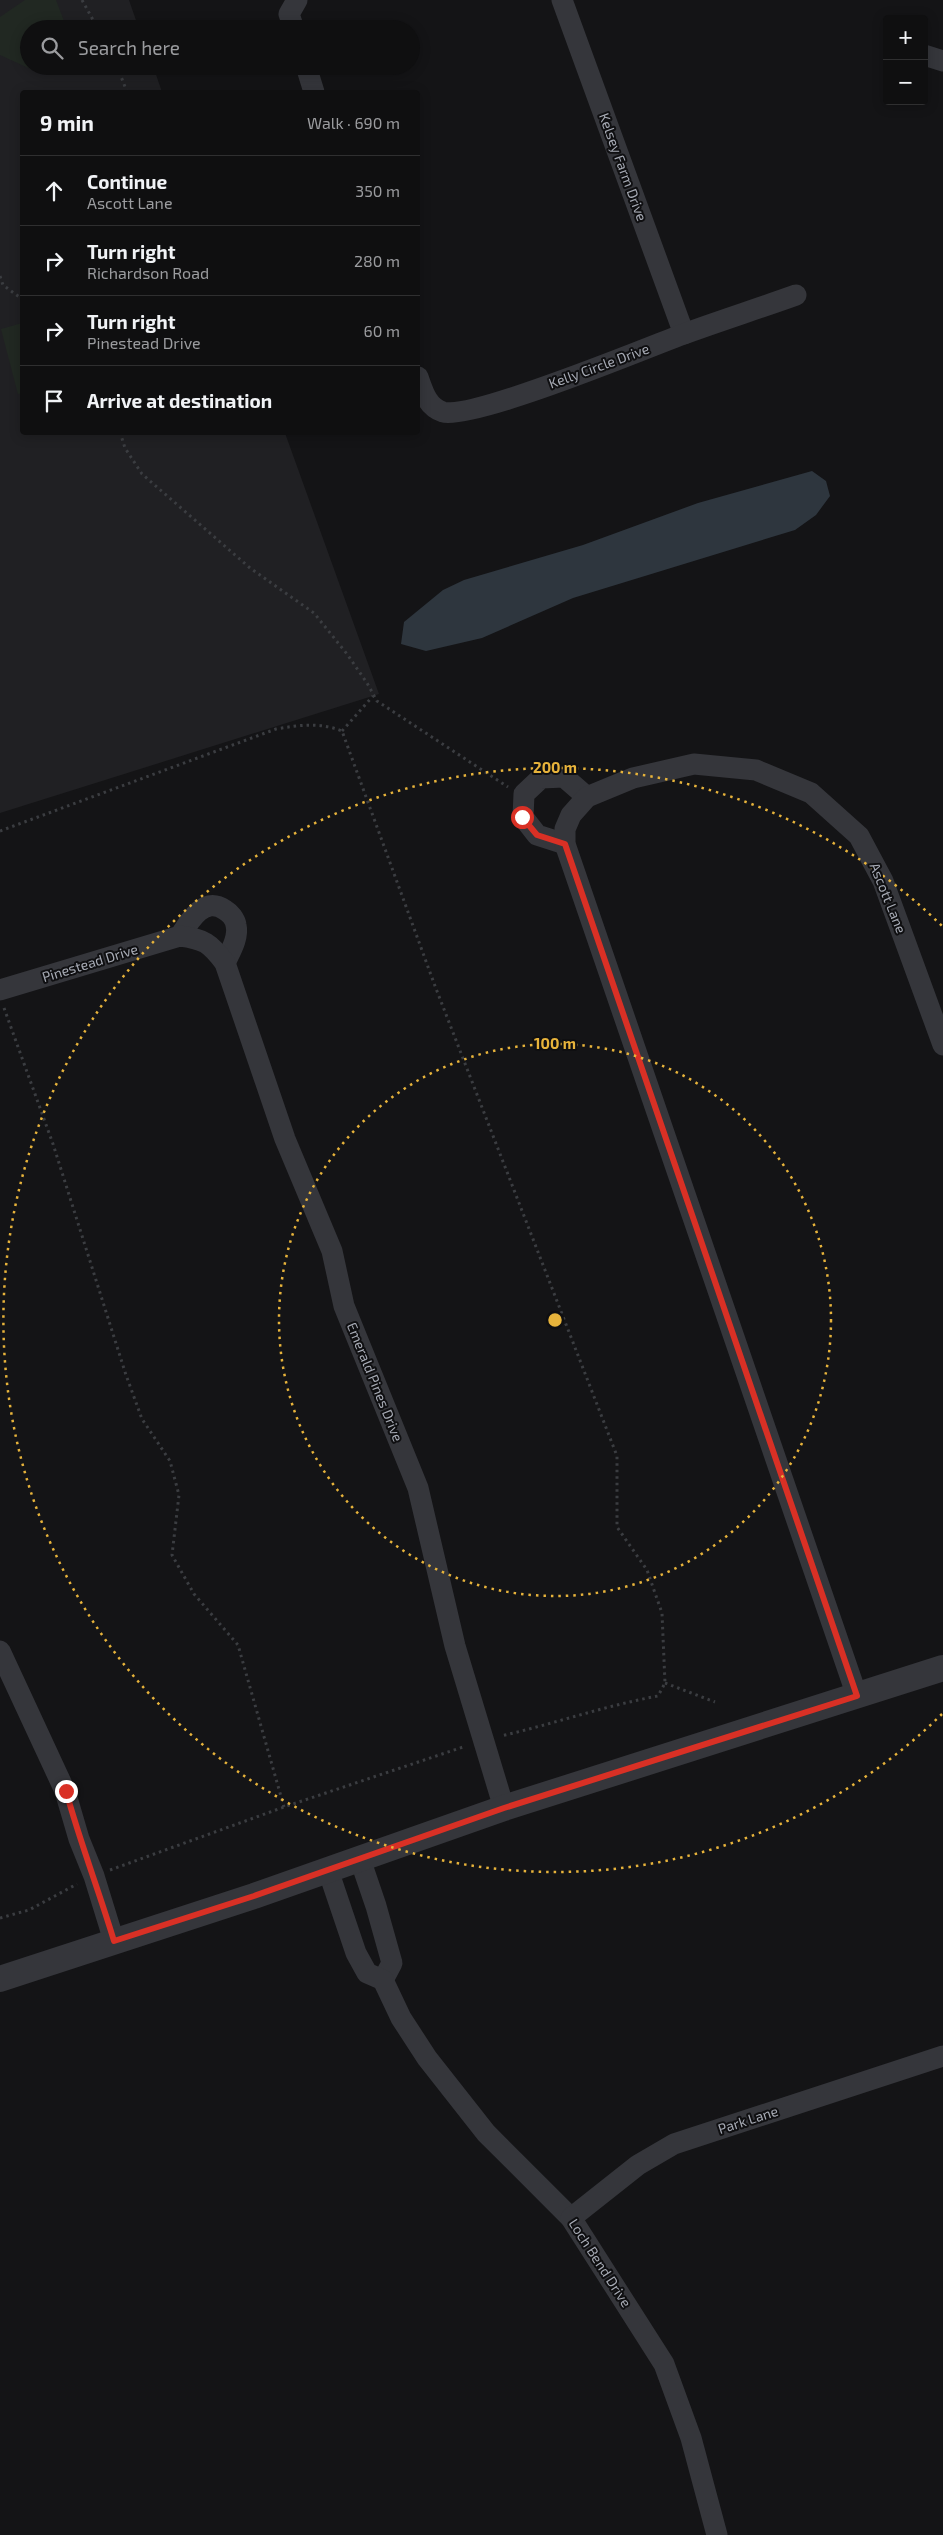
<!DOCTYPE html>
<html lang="en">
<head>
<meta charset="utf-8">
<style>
  :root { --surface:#0f0f10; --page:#1d1d1e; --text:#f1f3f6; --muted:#9b9c9f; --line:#2f2f30 }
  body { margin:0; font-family:"Exo 2",sans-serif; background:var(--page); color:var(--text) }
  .controls { position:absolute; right:15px; top:15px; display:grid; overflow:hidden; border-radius:5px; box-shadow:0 2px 12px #0003 }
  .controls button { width:45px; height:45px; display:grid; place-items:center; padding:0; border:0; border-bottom:1px solid var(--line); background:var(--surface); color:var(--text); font:25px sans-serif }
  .stop { position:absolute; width:15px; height:15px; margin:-11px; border:4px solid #d93025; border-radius:50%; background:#fff }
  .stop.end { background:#d93025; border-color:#fff; box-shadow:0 1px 5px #0008 }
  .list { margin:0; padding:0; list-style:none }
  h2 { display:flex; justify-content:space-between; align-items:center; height:65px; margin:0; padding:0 20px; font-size:21px }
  h2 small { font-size:16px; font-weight:400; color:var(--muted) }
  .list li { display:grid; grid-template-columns:32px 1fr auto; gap:15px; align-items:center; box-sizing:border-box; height:70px; padding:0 20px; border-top:1px solid var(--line) }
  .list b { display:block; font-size:19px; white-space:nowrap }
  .list p { margin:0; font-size:16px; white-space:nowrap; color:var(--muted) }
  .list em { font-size:16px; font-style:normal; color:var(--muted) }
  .icon { flex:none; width:28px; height:28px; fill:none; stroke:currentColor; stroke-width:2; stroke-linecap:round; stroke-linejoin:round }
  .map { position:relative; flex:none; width:943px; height:2535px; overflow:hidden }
  .search { position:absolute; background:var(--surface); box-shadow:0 2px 12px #0003; left:20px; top:20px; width:400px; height:55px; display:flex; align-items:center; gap:12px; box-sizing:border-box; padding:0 18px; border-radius:28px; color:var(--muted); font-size:19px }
  .panel { position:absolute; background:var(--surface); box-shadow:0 2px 12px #0003; left:20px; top:90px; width:400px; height:345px; border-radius:5px }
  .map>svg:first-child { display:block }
  .built { fill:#202023 }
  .green { fill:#212822 }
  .water { fill:#2e363e }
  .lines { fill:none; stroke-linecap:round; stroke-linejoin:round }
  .path { stroke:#3b3d41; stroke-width:3; stroke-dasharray:2.5 4; stroke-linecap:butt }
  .minor { stroke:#35363b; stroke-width:21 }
  .tertiary { stroke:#35363b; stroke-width:26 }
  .route { stroke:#d93025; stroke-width:6 }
  .ring { fill:none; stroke:#e7b33b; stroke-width:2.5; stroke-dasharray:2.5 5 }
  .labels { text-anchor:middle; stroke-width:4; stroke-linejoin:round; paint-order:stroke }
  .street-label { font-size:14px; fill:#a7abb5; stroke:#0f0f11 }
  .centre { fill:#e7b33b; stroke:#0f0f11; stroke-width:2.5 }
  .ring-label { font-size:15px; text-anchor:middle; font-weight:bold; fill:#e7b33b; stroke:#0f0f11; stroke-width:4; stroke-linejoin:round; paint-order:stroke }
</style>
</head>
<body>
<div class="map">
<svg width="943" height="2535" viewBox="0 0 943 2535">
  <rect width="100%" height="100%" fill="#141416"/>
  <path class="built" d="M0,0H129L139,29H29V66H153L162,92H22V432L285,433L379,694L0,813Z"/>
  <g class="green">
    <path d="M25,0H56L67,29H29V66L82,67L35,71L0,55V17Z"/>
    <path d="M22,323V393L18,394L1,329Z"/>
  </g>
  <path class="water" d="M812,471L826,481L830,496L816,515L795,530L573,598L482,638L426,651L401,644L404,622L443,590L464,580L583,545L698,503Z"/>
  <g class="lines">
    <g class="path">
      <path d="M82,0L98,29"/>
      <path d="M117,66L127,92"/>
      <path d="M0,276L3,285L22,299"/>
      <path d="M120,432L125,448L142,474L250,568L314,613L347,654L367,683L377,701L508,787"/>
      <path d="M342,731L373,696"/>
      <path d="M0,831L276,729C300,725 319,722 342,731L435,986L617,1456V1527L647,1570L662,1613L665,1683L658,1696C604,1706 553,1724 501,1736"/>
      <path d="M4,1008L53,1144L126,1375L142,1419L170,1461L179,1495L172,1555L194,1594L238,1645L284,1807"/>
      <path d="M665,1683L715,1702"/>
      <path d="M110,1870L284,1807L466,1746"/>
      <path d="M0,1918L29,1910L77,1884"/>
    </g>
    <g class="minor">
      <path d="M562,0L684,334"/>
      <path d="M294,29L289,14L297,0"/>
      <path d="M924,55L943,61"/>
      <path d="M306,66L314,92"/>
      <path d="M418,377C423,391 427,407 443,412C472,420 642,350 681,335C719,321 757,309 796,295"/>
      <path d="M565,844L537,835L523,817L524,794L541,778L564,777L587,797"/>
      <path d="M180,936C190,920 204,896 225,910C230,913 235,919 236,925C239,938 230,952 225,963"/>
      <path d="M0,990L180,936C204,939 210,943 225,963L285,1139L332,1251L344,1306L418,1488L455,1646L504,1808"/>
      <path d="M0,1651L65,1791L79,1839L94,1876L114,1941"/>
      <path d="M857,1696L565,844V829L571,815L587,797L633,778L694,764L756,770L811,793L859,836L883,881L943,1045"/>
      <path d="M360,1859L376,1906L392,1963L383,1980"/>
      <path d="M328,1870L356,1953L367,1973L383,1980L401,2018L427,2058L486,2133L571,2218L664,2364L691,2438L717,2535"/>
      <path d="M571,2218L638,2165L674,2144L943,2056"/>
    </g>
    <path class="tertiary" d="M0,1979L254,1896L504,1808L943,1668"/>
  </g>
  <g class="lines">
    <path class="route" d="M66,1791C80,1842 99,1891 114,1941L254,1896L504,1808L857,1696L565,844L537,835L522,817"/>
  </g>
  <g class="ring">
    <circle cx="555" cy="1320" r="276"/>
    <path d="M942 1714A552 552 0 1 1 942 926"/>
  </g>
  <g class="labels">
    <g class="street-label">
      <text transform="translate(623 167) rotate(70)" y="5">Kelsey Farm Drive</text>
      <text transform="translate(599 366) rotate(-20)" y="5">Kelly Circle Drive</text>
      <text transform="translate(888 898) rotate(68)" y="5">Ascott Lane</text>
      <text transform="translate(90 963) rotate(-17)" y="5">Pinestead Drive</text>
      <text transform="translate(375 1382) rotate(68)" y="5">Emerald Pines Drive</text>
      <text transform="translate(748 2120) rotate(-18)" y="5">Park Lane</text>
      <text transform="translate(600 2263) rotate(57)" y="5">Loch Bend Drive</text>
    </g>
  </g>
  <circle cx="555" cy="1320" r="8" class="centre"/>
  <g class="ring-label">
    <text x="555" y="773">200 m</text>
    <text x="555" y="1049">100 m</text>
  </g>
</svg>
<div class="controls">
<button>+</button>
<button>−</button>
</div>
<div class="stop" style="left:522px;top:817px"></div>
<div class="stop end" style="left:66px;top:1791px"></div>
<div class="search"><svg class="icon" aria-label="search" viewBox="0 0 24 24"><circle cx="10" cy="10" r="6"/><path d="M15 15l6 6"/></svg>Search here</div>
<section class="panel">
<h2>9 min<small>Walk · 690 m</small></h2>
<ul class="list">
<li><svg class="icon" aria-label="ahead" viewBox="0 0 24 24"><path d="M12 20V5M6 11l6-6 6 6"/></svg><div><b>Continue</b><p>Ascott Lane</p></div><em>350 m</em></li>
<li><svg class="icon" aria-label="right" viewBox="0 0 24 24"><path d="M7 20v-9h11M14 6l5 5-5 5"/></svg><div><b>Turn right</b><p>Richardson Road</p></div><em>280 m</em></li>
<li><svg class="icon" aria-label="right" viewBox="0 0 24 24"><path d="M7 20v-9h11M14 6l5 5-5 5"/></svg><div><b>Turn right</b><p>Pinestead Drive</p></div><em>60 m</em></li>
<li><svg class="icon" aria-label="arrive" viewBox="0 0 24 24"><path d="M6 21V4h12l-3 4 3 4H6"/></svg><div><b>Arrive at destination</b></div></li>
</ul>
</section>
</div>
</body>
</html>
